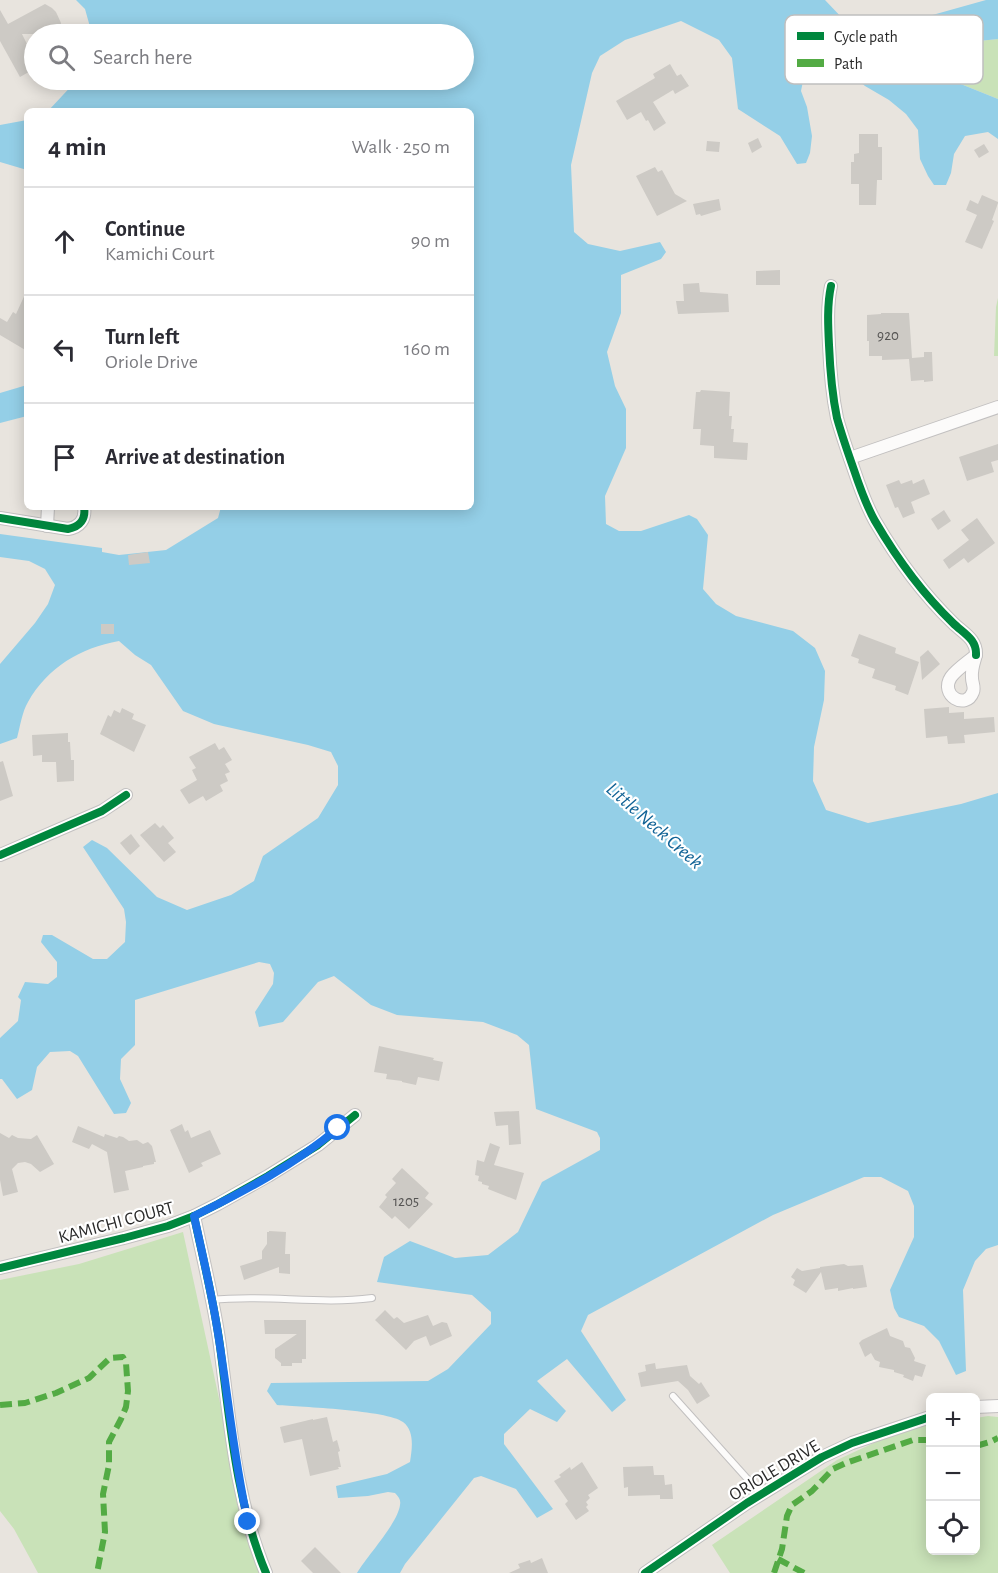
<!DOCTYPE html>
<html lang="en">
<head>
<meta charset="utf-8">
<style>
  :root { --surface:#fff; --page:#f2f2f3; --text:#2b2b33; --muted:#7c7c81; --line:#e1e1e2 }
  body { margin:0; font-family:"Alegreya Sans",sans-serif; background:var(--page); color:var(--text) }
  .controls { position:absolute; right:18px; bottom:18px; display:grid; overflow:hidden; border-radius:9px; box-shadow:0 3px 15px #0003 }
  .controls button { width:54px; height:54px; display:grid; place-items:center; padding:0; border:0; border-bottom:2px solid var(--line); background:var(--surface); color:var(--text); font:30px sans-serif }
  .stop { position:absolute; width:18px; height:18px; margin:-14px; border:4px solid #1a73e8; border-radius:50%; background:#fff }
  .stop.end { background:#1a73e8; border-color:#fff; box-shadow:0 2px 6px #0008 }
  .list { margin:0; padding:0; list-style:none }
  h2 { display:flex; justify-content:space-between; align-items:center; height:78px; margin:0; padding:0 24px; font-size:26px }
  h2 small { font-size:20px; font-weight:400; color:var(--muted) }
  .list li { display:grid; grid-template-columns:39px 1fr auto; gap:18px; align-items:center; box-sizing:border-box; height:108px; padding:0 24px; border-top:2px solid var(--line) }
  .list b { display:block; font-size:22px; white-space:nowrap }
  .list p { margin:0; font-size:20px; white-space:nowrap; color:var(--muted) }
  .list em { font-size:20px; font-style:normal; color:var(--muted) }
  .icon { flex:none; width:33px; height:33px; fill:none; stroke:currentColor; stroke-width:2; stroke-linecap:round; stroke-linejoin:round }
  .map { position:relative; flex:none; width:998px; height:1573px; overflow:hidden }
  .search { position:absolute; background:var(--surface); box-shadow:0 3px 15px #0003; left:24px; top:24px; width:450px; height:66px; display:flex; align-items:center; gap:15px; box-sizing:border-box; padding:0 21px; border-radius:33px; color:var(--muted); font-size:22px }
  .panel { position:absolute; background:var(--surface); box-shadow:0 3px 15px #0003; left:24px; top:108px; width:450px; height:402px; border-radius:9px }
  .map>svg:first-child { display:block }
  .green { fill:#c9e2b8 }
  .water { fill:#94cfe7 }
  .building { fill:#cdcac5 }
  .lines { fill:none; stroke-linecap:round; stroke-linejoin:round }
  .lane-casing { stroke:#c2c0c0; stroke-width:8 }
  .street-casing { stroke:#c2c0c0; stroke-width:14 }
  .lane { stroke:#fcfbfa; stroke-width:6 }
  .street { stroke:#fcfbfa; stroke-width:12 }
  .quiet { stroke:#53ab44; stroke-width:6; stroke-dasharray:12 6; stroke-linecap:butt }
  .cycleway-casing { stroke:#fff; stroke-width:11 }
  .cycleway { stroke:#00873e; stroke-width:8 }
  .route { stroke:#1a73e8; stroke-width:8 }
  .labels { text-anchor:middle; stroke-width:4.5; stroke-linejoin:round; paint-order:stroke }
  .number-label { font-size:15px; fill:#545352 }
  .street-label { font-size:18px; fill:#292929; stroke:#fff }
  .water-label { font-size:20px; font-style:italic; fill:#116396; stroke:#fff }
  .key { fill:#fff; stroke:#bfbfbf; stroke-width:1.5 }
  .key-label { font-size:16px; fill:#292929 }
</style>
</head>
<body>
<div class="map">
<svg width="998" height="1573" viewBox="0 0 998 1573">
  <rect width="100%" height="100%" fill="#e8e4de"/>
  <g class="green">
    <path d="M998,39V99L926,70L909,67L904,58L912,48Z"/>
    <path d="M998,298V356H994L996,307Z"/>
    <path d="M183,1232L238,1486L263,1573H38L14,1529L0,1511V1280L79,1264Z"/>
    <path d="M988,1416L998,1417V1573H730L712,1545L837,1460L891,1435L930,1424V1550H976V1418Z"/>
  </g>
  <g class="water">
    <path d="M76,0H825L845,21L861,28H886L986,0H998V39L912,48L904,58L909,67L926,70L998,99V139L988,132L965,136L954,154L951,173L946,185H934L928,176L920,159L918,130L906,114L889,100L865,86L841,66L818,68L804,76L801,91L807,107L812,136L810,153L806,163L797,164L780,136L738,109L732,58L719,40L681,21L625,40L600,56L592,73L571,165L574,232L588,244L620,251L660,242L666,252L661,259L621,275V313L607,352L615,386L626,409V448L605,496L606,524L619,531H641L689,515L697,519L708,535L703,589L716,604L736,616L793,631L815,648L825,671L824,700L814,747L813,781L826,810L868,823L961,804L998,793V1245L986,1249L975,1261L963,1290L966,1371L956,1375L939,1341L924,1326L899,1317L894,1308L890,1290L914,1237V1206L908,1191L881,1177H864L773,1215L588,1315L581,1331L626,1400L612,1412L567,1359L537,1381L566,1411L557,1422L530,1409L504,1434V1444L553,1509L537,1518L516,1489L481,1476L474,1478L405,1564L400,1573H357C367,1556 398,1523 400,1505C401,1500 399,1497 395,1493L388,1492L368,1496L338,1498L336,1486L387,1474L410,1462C412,1449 415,1431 403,1422C387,1410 301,1407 277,1405L267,1391L271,1383L428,1381L448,1369L491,1324V1312L472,1295L377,1282L384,1257L410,1241L455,1258L488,1255L518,1232L542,1182L600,1150V1138L597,1132L536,1109L529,1045L517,1035L483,1022L397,1015L371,1005L334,976L318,982L283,1022L259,1027L255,1012L273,984L274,973L270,964L259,962L135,1000V1045L121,1059L120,1079L131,1103L126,1113L114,1114L78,1056L70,1051L50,1052L37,1067L32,1090L17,1099L2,1079H0V1038L18,1021L21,1000L18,997L25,982L48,984L57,977V962L41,942L43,935H52L93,959H107L125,942L126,922L124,909L83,847L92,840L107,848L157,897L187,910L231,895L254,881L263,856L318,818L338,785V766L331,752L308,745L214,724L183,711L151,665L135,655L119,641C80,648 48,667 28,702C22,712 20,727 17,738L0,744V664L35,623L48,604L55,585L45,569L29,561L0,557V534L102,548V552L119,555L166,550L218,518L221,507H471V111H48L77,80H464V34H92L85,9Z"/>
    <path d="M27,120V170L0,162V125Z"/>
    <path d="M27,385V416L0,423V393Z"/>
  </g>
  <g class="building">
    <path d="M45,4L52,8L56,12L61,23L60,32L55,34H22L34,58V69L20,77L0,41V10L8,24Z"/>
    <path d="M670,64L677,76L681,74L689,86L675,94L673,90L653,102L666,123L654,131L648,120L646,121L641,112L627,120L616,101L655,78L653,74Z"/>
    <path d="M859,134H878V147H882V180H877L876,205H859V184H851V162H854V154L859,153Z"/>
    <path d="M758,138L762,147L752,153L748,143Z"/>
    <path d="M707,141L720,142L719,152L706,151Z"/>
    <path d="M984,144L989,152L979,158L974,150Z"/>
    <path d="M655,167L658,172L662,170L675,194L687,201L657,216L636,176Z"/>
    <path d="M982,195L998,202V203L992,220L994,221L982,249L965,242L977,215L966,210L970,200L978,204Z"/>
    <path d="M719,199L721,210L701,216L700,214L696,215L693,204Z"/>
    <path d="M780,270V285H756V271Z"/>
    <path d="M699,283L700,292L728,294L729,312L678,314L676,301H684L683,284Z"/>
    <path d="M27,290V351L0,335V318L7,322L13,312L16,314Z"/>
    <path d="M881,313H909L912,358L924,357V352H932L933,381L924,382V380L911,381L909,359L882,360V356H869V341H867V315L881,314Z"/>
    <path d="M701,390L730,392L729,416H732L731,429H734L733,442L748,443L747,460L714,458V446L700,445L701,429H693L696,392H700Z"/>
    <path d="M998,444V460L991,462L994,472L967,481L959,457Z"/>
    <path d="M924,479L930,494L911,502L915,513L903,518L898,507L895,508L886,485L899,480L901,484L912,480L913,484Z"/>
    <path d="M944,510L951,521L938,530L931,519Z"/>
    <path d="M977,518L995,543L968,563L964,558L949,569L943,560L969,540L961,530Z"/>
    <path d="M148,552L150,563L129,565L128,555Z"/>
    <rect x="101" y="624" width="13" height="10"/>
    <path d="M859,634L896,648L895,653L919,662L908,695L895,690L896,686L872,678L875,669L858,663L859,659L851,656Z"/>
    <path d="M928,650L940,664L922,680L920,657Z"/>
    <path d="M949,707V713L964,712V719L994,717L995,732L964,735L965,743L948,744L947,736L926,738L924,709Z"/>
    <path d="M122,708L134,714L132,719L146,725L134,752L100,734L108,715L111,717L114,710L120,713Z"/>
    <path d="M68,733V742H70L71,760H74V781L57,782L56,762H42V755L33,756L32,735Z"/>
    <path d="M215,743L219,750L224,747L232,760L225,764L230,772L225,774L228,781L220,785L223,791L206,801L203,796L189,804L180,790L197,780L192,770L196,768L189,757Z"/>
    <path d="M3,761L13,796L0,801V762Z"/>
    <path d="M155,823L160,828L163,825L174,838L168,843L176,852L164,862L140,835Z"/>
    <path d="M131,834L140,846L130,855L120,843Z"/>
    <path d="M379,1046L434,1058L433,1060L443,1062L439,1081L418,1077L416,1085L402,1082V1081L386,1079L387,1074L374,1072Z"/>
    <path d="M519,1111L521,1144L509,1145L508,1125L496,1126L494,1112Z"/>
    <path d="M182,1124L185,1132L188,1130L191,1138L210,1130L221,1154L201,1163L203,1166L189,1173L170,1130Z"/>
    <path d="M78,1126L104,1137L105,1134L117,1138L119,1136L123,1137L129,1141L137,1140L143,1144L148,1142L152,1146L156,1162H154V1164L143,1166V1167L125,1171L129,1190L114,1193L107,1152L92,1144L89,1149L72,1142Z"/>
    <path d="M0,1133L9,1138L12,1135L18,1138L31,1139L37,1135L54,1164L40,1172L31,1164L25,1162L18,1163L12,1169L18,1192L3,1196L0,1180Z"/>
    <path d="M490,1143L500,1147L494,1165L524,1173L516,1200L488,1189L489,1186L482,1184V1182L478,1181L479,1176L475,1175L477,1160L484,1162Z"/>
    <path d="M402,1168L429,1193L425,1198L433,1204L409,1229L395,1216L392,1219L379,1207L387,1197L385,1195L396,1183L392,1179Z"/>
    <path d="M269,1231L286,1232L285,1254H290V1274L279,1273V1267L244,1280L240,1266L262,1259V1251L267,1244V1232H269Z"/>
    <path d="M844,1264L848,1266L863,1265L867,1287L853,1289V1288L838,1291V1288L825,1290L821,1272L806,1293L793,1285L795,1280L791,1277L797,1268L802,1271L820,1268V1267Z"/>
    <path d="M385,1310L394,1319L397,1317L404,1323L428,1315L433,1326L442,1322L447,1323L452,1336L430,1346L426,1336L414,1341L406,1350L375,1320Z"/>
    <path d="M264,1320H306V1359H302V1363H292V1366H281V1363L275,1358V1349L297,1334H265Z"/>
    <path d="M887,1328L890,1336L903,1341L905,1347L910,1348L915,1358L914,1361L926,1365L922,1377L915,1375L913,1381L903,1377L904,1375L894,1372V1370L879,1367L880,1362L875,1360L871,1353L865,1357L859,1343L862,1340Z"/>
    <path d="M655,1363L656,1369L687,1365L690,1376L699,1384L701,1382L710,1396L697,1404L688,1390L678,1381L641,1387L638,1373L646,1371L645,1365Z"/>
    <path d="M327,1417L333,1442L337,1440L340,1451L338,1452L341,1467H338L339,1469L310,1476L302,1439L284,1443L280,1427L313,1419V1420Z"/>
    <path d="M582,1462L598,1488L588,1495L590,1498L586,1502L588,1505L586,1507L589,1511L576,1520L565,1504L568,1501L554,1481L561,1477L559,1475L570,1467L571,1470Z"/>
    <path d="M653,1466L654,1475H664L665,1485L672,1484L673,1499H660V1495L628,1496V1487L624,1488L623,1467Z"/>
    <path d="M315,1547L341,1573H313L301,1561Z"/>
    <path d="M542,1558L548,1573H509L520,1568L518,1564L530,1560L531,1563Z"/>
  </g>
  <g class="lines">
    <defs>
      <g id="lane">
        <path d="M212,1300C265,1294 319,1305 372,1298"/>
        <path d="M673,1396L761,1494"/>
      </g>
      <g id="street">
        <path d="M831,286C827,305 828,325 829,345C830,369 832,394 837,418C842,436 848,453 854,470C860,488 866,505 875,521C896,557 923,594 953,623C963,633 977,639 976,655"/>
        <path d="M850,458L998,407"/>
        <path d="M0,518L68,529C80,527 86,519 84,507"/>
        <path d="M47,526L48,507"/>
        <path d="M976,655C974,662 971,670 972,678C972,683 975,687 973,692C966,711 939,695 951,677C957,669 968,662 976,655Z"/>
        <path d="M0,855L102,811L126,795"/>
        <path d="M194,1216C203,1259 214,1302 220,1346C230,1423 236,1501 266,1573"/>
        <path d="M0,1268L124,1238L168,1226L194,1216L218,1204L268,1176L318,1145L355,1115"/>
        <path d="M976,1407L998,1406"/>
        <path d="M645,1573L747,1503L822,1457L852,1443L930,1417"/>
      </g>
    </defs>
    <use href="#lane" class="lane-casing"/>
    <use href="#street" class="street-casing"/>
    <use href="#lane" class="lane"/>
    <use href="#street" class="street"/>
    <g class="quiet">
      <path d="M0,1405L25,1403L56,1393L89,1378L110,1358L123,1357L126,1363L128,1391L126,1407L121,1419L109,1442V1465L103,1494L105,1532L97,1573"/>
      <path d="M976,1446L990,1442L998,1438"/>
      <path d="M778,1559L804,1573"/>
      <path d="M774,1573L782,1549L787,1516L792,1505L812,1491L833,1469L846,1463L913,1440H930"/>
    </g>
    <defs>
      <g id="cycleway">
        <path d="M831,286C827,305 828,325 829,345C830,369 832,394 837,418C842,436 848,453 854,470C860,488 866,505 875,521C896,557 923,594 953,623C963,633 977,639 976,655"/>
        <path d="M0,518L68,529C80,527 86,519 84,507"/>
        <path d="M0,855L102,811L126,795"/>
        <path d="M194,1216C203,1259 214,1302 220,1346C230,1423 236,1501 266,1573"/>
        <path d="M0,1268L124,1238L168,1226L194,1216L218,1204L268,1176L318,1145L355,1115"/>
        <path d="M645,1573L747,1503L822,1457L852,1443L930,1417"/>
      </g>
    </defs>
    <use href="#cycleway" class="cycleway-casing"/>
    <use href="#cycleway" class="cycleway"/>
  </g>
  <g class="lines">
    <path class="route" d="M248,1522C232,1452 227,1380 214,1310C208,1278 201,1247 194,1216C243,1192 296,1164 338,1128"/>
  </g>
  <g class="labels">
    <g class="number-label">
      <text x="888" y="340">920</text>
      <text x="406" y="1206">1205</text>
    </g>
    <g class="street-label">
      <text transform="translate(116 1222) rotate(-15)" y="6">KAMICHI COURT</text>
      <text transform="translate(774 1470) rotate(-31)" y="6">ORIOLE DRIVE</text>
    </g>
    <g class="water-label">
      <text transform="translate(655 825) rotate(41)" y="7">Little Neck Creek</text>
    </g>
  </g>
  <rect x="785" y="15" width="198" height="69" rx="9" class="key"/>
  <rect x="797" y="32" width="27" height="8" fill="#00873e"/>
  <rect x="797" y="59" width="27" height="8" fill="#53ab44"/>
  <g class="key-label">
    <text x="834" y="42">Cycle path</text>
    <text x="834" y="69">Path</text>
  </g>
</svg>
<div class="controls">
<button>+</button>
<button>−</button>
<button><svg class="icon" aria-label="locate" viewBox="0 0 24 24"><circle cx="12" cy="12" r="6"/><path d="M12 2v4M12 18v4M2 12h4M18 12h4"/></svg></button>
</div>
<div class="stop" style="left:338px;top:1128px"></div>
<div class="stop end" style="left:248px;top:1522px"></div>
<div class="search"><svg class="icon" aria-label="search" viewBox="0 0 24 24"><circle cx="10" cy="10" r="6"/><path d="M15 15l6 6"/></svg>Search here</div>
<section class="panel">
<h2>4 min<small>Walk · 250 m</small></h2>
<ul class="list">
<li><svg class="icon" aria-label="ahead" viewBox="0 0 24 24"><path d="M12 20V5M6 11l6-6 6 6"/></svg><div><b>Continue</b><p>Kamichi Court</p></div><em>90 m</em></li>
<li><svg class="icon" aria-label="left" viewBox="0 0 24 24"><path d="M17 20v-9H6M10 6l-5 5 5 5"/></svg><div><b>Turn left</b><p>Oriole Drive</p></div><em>160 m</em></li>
<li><svg class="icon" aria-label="arrive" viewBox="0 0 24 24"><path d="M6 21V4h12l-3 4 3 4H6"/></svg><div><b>Arrive at destination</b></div></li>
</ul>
</section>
</div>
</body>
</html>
